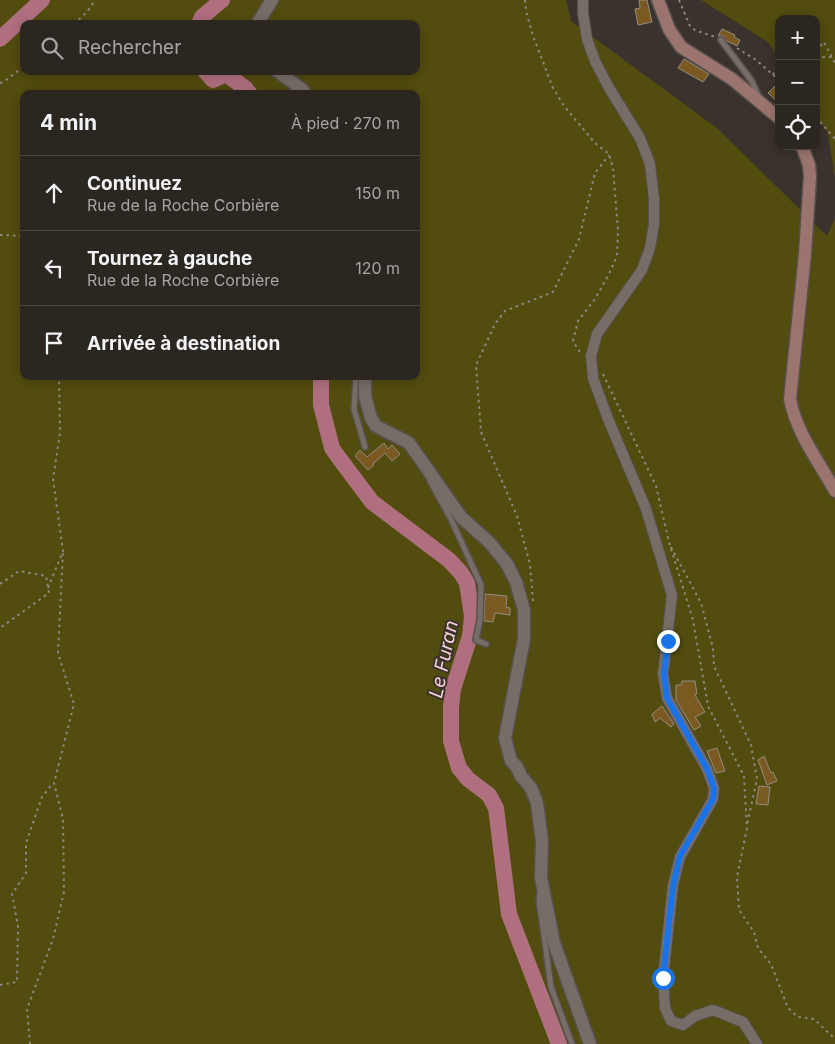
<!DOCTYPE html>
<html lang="fr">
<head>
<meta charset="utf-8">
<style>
  :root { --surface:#2c2621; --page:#38322e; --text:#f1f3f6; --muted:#a6a5a5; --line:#48433f }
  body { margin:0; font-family:Inter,sans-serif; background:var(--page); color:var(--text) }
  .controls { position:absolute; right:15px; top:15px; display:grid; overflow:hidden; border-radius:10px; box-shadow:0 2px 12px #0003 }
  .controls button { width:45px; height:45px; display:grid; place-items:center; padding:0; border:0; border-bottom:1px solid var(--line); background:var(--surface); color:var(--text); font:25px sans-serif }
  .stop { position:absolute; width:15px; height:15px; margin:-11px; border:4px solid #1a73e8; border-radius:50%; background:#fff }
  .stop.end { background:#1a73e8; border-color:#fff; box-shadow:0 1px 5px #0008 }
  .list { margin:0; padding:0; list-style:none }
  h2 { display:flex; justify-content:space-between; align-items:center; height:65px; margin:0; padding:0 20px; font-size:21px }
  h2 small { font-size:16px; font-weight:400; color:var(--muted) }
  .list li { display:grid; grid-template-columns:32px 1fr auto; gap:15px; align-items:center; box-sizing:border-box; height:75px; padding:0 20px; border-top:1px solid var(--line) }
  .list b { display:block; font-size:19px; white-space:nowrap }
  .list p { margin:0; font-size:16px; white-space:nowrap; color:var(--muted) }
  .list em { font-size:16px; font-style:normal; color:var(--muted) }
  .icon { flex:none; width:28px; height:28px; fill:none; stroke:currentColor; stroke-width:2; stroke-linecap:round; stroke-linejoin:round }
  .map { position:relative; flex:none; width:835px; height:1044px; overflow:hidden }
  .search { position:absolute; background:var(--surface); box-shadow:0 2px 12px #0003; left:20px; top:20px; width:400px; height:55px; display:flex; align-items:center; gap:12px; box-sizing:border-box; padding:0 18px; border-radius:10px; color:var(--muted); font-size:19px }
  .panel { position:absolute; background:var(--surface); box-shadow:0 2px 12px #0003; left:20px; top:90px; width:400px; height:290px; border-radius:10px }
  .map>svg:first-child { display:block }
  .green { fill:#524c0f; fill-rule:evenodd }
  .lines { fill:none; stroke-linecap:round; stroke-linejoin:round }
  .river { stroke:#b06f7f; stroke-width:16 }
  .building { fill:#7a5a21; stroke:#928c82 }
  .service-casing { stroke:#57504c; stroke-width:8 }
  .minor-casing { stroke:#57504c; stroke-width:12 }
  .tertiary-casing { stroke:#57504c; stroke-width:15 }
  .secondary-casing { stroke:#57504c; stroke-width:15 }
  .path { stroke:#8e8783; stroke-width:2; stroke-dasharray:2.5 4; stroke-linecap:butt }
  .service { stroke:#766d67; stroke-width:5 }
  .minor { stroke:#766d67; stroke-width:10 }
  .tertiary { stroke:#766d67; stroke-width:12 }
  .secondary { stroke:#9b756d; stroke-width:12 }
  .route { stroke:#1a73e8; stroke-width:6 }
  .labels { text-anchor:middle; stroke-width:4; stroke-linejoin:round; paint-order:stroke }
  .water-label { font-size:19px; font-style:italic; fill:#f9d1d9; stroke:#3a322c }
</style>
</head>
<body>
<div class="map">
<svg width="835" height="1044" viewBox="0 0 835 1044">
  <rect width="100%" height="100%" fill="#3a322c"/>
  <g class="green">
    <path d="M0,0H566L571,21L717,128L827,236L835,218V1044H0ZM24,24H416V71H24ZM24,94H416V376H24Z"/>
    <path d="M701,0H835V178L828,133L816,116V19H779V59L768,42Z"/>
  </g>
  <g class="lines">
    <g class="river">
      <path d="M199,24L202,17L222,0"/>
      <path d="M0,39L42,0"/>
      <path d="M205,71L213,80L226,74L245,88L250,94"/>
      <path d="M321,376V405L332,448L339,458L372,502L449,560L461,573L467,583L472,616L470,636L453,689L451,707V741L459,768L468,779L489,795L496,808L509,914L559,1044"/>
    </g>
  </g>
  <g class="building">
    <path d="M639,0H647L652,22L638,25L635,9L640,8Z"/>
    <path d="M722,29L735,35L734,37L740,40L737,46L727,41L723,36H718Z"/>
    <path d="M684,59L709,74L703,82L678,68Z"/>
    <path d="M779,82V103L768,93Z"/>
    <path d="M384,443L388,449L392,445L400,454L392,461L385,453L373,464L374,465L368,470L355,456L360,450L367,457Z"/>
    <path d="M485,594L507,596L506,607L510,608V615L495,613L493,622L484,621Z"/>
    <path d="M682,681H695L697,694L695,695L705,712L695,717L701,726L694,730L676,700V685H681Z"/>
    <path d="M662,706L674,724L671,727L660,718L655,722L652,714Z"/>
    <path d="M717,748L725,771L716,773L707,751Z"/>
    <path d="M764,756L771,773L773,772L777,781L767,785L758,760Z"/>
    <path d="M759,786L770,787L768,805L756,804Z"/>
  </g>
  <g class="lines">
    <defs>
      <g id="service">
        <path d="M721,40L751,80L758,95"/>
        <path d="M356,376L354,409L365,447"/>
        <path d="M430,481L450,517L481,585L480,620L476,640L486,644"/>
        <path d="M540,894L539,900L551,987L572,1044"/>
      </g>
      <path id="minor" d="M583,0V13L587,39L595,61L609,88L640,138L650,164L654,199V224L650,248L642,270L597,334L591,356L593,378L608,419L646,509L672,595L663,674L667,698L707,769L714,788L713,799L680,857L673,885L663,978L665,1008L671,1021L683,1025L695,1016L713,1010L743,1022L757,1044"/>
      <g id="tertiary">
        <path d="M257,24L272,0"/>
        <path d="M277,71L303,90L305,94"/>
        <path d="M365,376V396L371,418L376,426L409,443L461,517L489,542L507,564L516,582L524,610V639L505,738L511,761L517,767L521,776L531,788L537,803L542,841L541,878L554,943L590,1044"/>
      </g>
      <g id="secondary">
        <path d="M658,0L669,29L681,47L732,79L779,118"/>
        <path d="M802,146L809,165L810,177L805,254L790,399C796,432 819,462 835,491"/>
      </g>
    </defs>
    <use href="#service" class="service-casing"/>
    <use href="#minor" class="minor-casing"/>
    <use href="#tertiary" class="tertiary-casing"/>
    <use href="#secondary" class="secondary-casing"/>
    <g class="path">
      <path d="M525,0L526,11L533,36L553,88L564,106L595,143L609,154L613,168L618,230L617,256L609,274L595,299L578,321L573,341L581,354"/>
      <path d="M679,0L690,26L695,30L715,37"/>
      <path d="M74,24L87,12L95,0"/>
      <path d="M737,48L756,60L779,80"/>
      <path d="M816,51L824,42L835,63"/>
      <path d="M816,57H832"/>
      <path d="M773,75L779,60"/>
      <path d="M816,81V86"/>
      <path d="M0,83L5,81L24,66"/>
      <path d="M816,117L835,139"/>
      <path d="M0,235L24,236"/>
      <path d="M603,374L656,486L669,542L693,620L708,706L744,776L747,828L737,877L739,910L754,932L758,948L771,964L788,1008L798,1017L814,1019L835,1039"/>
      <path d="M671,547L701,603L713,648L714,666L751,745L757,779L747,825"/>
      <path d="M0,584L19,571L46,576L49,593L0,628"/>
      <path d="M48,588L63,551L53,479L60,433L59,376"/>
      <path d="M533,601L530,564L517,516L481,432L476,365L495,324L505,311L553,292L579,239L595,173L609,155"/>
      <path d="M0,985L17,982L18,926L12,894L26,873V843L42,797L53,783"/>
      <path d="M30,1044L27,1009L53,939L64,892L63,819L54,783L74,704L58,653L63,551"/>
    </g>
    <use href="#service" class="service"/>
    <use href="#minor" class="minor"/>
    <use href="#tertiary" class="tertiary"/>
    <use href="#secondary" class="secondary"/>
  </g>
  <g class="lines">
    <path class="route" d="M663,978L673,886L680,856L713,799L714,788L707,769L667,698L664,674L668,641"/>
  </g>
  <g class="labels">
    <g class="water-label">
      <text transform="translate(443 659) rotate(-78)" y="7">Le Furan</text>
    </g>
  </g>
</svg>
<div class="controls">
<button>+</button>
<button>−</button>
<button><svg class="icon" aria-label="locate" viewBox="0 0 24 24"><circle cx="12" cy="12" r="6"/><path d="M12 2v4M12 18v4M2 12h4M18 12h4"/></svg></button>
</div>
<div class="stop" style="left:663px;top:978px"></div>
<div class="stop end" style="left:668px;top:641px"></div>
<div class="search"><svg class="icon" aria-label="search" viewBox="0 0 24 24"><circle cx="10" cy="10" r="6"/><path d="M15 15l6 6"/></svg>Rechercher</div>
<section class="panel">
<h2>4 min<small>À pied · 270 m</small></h2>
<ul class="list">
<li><svg class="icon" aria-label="ahead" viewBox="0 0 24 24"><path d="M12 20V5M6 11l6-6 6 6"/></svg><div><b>Continuez</b><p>Rue de la Roche Corbière</p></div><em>150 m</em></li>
<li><svg class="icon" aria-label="left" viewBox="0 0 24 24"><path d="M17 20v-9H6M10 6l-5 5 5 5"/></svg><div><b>Tournez à gauche</b><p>Rue de la Roche Corbière</p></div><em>120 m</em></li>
<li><svg class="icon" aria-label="arrive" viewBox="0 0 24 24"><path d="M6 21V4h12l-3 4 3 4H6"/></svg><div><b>Arrivée à destination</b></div></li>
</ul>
</section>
</div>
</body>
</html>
